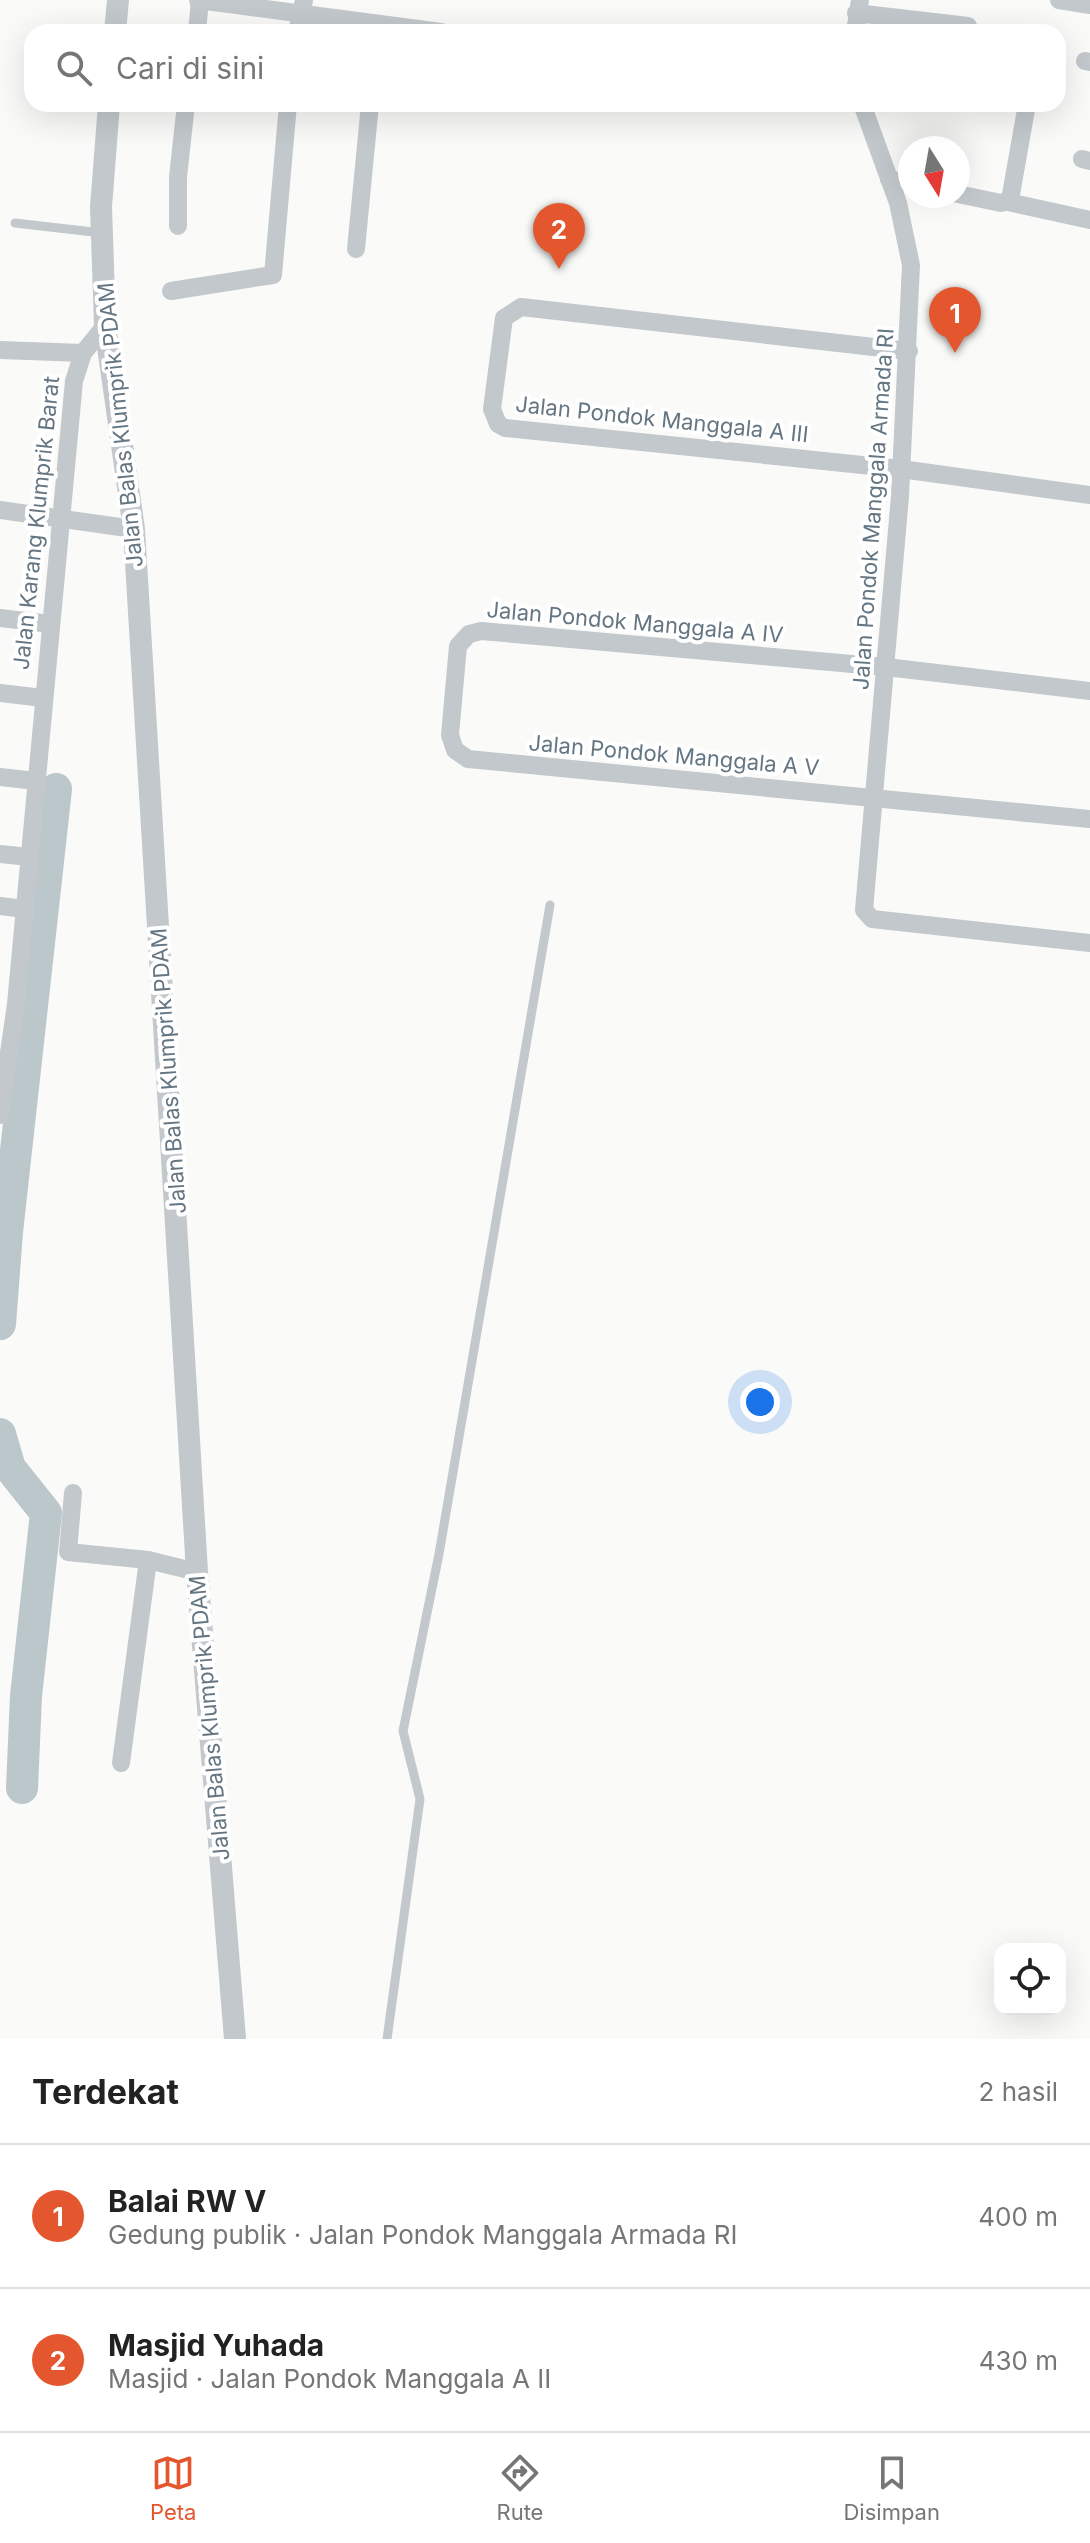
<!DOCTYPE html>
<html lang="id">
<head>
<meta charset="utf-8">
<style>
  :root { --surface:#fff; --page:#f6f6f6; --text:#222; --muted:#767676; --line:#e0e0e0; --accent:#e4572e }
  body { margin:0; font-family:Inter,sans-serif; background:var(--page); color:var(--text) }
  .controls { position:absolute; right:24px; bottom:24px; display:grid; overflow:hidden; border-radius:16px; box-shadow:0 8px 32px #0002 }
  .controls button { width:72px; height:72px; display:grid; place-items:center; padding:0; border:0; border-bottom:2px solid var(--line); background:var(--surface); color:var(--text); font:40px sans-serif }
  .compass { position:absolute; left:898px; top:136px; width:72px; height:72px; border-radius:50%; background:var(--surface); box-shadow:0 8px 32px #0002; rotate:169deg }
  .you { position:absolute; left:760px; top:1402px; width:28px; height:28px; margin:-20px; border:6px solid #fff; border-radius:50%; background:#1a73e8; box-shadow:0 0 0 12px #1a73e833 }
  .badge { display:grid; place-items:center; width:52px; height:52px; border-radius:50%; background:var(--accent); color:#fff; font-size:26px; font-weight:700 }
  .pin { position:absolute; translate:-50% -66px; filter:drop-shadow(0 2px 4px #0008) }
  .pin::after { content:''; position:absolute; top:42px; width:28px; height:24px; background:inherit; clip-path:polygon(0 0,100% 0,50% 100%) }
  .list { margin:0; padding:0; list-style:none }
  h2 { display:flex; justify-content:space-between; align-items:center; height:104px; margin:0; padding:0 32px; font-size:34px }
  h2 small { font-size:26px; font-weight:400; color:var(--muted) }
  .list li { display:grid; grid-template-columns:52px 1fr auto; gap:24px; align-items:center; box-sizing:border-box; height:144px; padding:0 32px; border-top:2px solid var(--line) }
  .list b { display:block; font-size:30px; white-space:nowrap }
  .list p { margin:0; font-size:26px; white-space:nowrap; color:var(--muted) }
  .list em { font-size:26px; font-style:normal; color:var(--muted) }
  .icon { flex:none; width:44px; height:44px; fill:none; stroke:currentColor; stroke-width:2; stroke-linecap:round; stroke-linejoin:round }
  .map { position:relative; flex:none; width:1090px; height:2039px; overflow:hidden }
  .search { position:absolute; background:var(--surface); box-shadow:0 8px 32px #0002; left:24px; right:24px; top:24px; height:88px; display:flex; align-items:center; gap:20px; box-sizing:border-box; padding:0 28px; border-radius:24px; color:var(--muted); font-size:30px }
  .sheet { height:392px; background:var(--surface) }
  nav { display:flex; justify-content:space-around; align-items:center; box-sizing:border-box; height:112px; border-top:2px solid var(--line); background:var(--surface); font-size:22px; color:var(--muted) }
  nav a { display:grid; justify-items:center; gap:4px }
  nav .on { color:var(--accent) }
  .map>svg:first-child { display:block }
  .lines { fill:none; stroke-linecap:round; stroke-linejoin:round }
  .river { stroke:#bbc7cb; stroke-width:32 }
  .service { stroke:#c3c8cc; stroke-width:9 }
  .minor { stroke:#c3c8cc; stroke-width:18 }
  .tertiary { stroke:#c3c8cc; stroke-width:22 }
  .labels { text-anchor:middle; stroke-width:8; stroke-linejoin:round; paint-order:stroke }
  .street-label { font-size:22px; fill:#657683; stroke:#fff }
</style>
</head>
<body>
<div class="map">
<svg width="1090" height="2039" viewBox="0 0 1090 2039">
  <rect width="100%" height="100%" fill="#fafaf8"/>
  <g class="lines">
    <g class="river">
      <path d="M0,1324L7,1232L56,789"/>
      <path d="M0,1434L10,1468L46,1513L26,1696L22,1788"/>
    </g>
    <g class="service">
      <path d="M15,223L102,233"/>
      <path d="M387,2039L420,1799L403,1731L439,1554L550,905"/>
    </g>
    <g class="minor">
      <path d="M198,0L441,32"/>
      <path d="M1059,0L1090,5"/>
      <path d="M856,13L968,26"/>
      <path d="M197,32L200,0"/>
      <path d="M297,32L304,0"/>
      <path d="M855,32L860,0"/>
      <path d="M1085,61L1090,62"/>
      <path d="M862,104L898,203L911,265L900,496L864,910L872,919L1090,943"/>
      <path d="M1082,159L1090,161"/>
      <path d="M889,179L910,184"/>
      <path d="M958,194L1001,203L1010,200L1027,104"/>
      <path d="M1008,202L1090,220"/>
      <path d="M178,226V177L186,104"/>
      <path d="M356,249L370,104"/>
      <path d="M171,291L273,275L288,104"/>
      <path d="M0,350L83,353"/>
      <path d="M909,351L521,307L504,318L492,409L498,424L505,428L901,469L1090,495"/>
      <path d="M0,510L134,529"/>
      <path d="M0,618L50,624"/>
      <path d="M1090,691L886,667L481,631L469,634L458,646L450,735L455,750L468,759L1090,819"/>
      <path d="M0,693L43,698"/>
      <path d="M0,777L36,781"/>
      <path d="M0,854L29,857"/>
      <path d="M0,906L24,909"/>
      <path d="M0,1115L16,1004L74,381L83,353L105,326"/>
      <path d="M73,1493L68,1552L148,1560L197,1572"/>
      <path d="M121,1763L148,1560"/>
    </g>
    <g class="tertiary">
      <path d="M115,32L118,0"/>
      <path d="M109,104L101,207L105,326L134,529L197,1572L235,2039"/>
    </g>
  </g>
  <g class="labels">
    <g class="street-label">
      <text transform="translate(662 419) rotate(6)" y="8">Jalan Pondok Manggala A III</text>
      <text transform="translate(120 425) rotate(-96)" y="8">Jalan Balas Klumprik PDAM</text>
      <text transform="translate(873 509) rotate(-86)" y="8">Jalan Pondok Manggala Armada RI</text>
      <text transform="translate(36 523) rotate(-84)" y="8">Jalan Karang Klumprik Barat</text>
      <text transform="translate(635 622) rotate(5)" y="8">Jalan Pondok Manggala A IV</text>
      <text transform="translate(674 755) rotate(5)" y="8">Jalan Pondok Manggala A V</text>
      <text transform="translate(168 1071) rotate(-94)" y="8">Jalan Balas Klumprik PDAM</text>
      <text transform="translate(209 1718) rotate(-95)" y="8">Jalan Balas Klumprik PDAM</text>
    </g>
  </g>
</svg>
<div class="controls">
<button><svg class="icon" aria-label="locate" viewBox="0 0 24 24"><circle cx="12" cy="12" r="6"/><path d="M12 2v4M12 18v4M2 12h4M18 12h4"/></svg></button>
</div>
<svg class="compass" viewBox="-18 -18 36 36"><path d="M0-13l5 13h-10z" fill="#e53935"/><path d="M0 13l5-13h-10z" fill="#767676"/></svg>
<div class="you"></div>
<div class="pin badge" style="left:955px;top:353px">1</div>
<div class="pin badge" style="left:559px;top:269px">2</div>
<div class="search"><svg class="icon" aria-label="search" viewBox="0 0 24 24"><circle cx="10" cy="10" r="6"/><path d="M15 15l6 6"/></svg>Cari di sini</div>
</div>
<section class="sheet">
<h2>Terdekat<small>2 hasil</small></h2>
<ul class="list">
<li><span class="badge">1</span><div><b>Balai RW V</b><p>Gedung publik · Jalan Pondok Manggala Armada RI</p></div><em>400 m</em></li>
<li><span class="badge">2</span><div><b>Masjid Yuhada</b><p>Masjid · Jalan Pondok Manggala A II</p></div><em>430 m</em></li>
</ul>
</section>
<nav>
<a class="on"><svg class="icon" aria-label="map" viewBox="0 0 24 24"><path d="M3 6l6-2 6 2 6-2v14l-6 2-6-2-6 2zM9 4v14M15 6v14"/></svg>Peta</a>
<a><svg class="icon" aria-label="directions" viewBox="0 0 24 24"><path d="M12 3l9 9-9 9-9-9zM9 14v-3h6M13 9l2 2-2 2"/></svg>Rute</a>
<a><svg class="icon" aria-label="saved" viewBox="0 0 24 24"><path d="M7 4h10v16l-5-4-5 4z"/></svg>Disimpan</a>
</nav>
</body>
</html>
